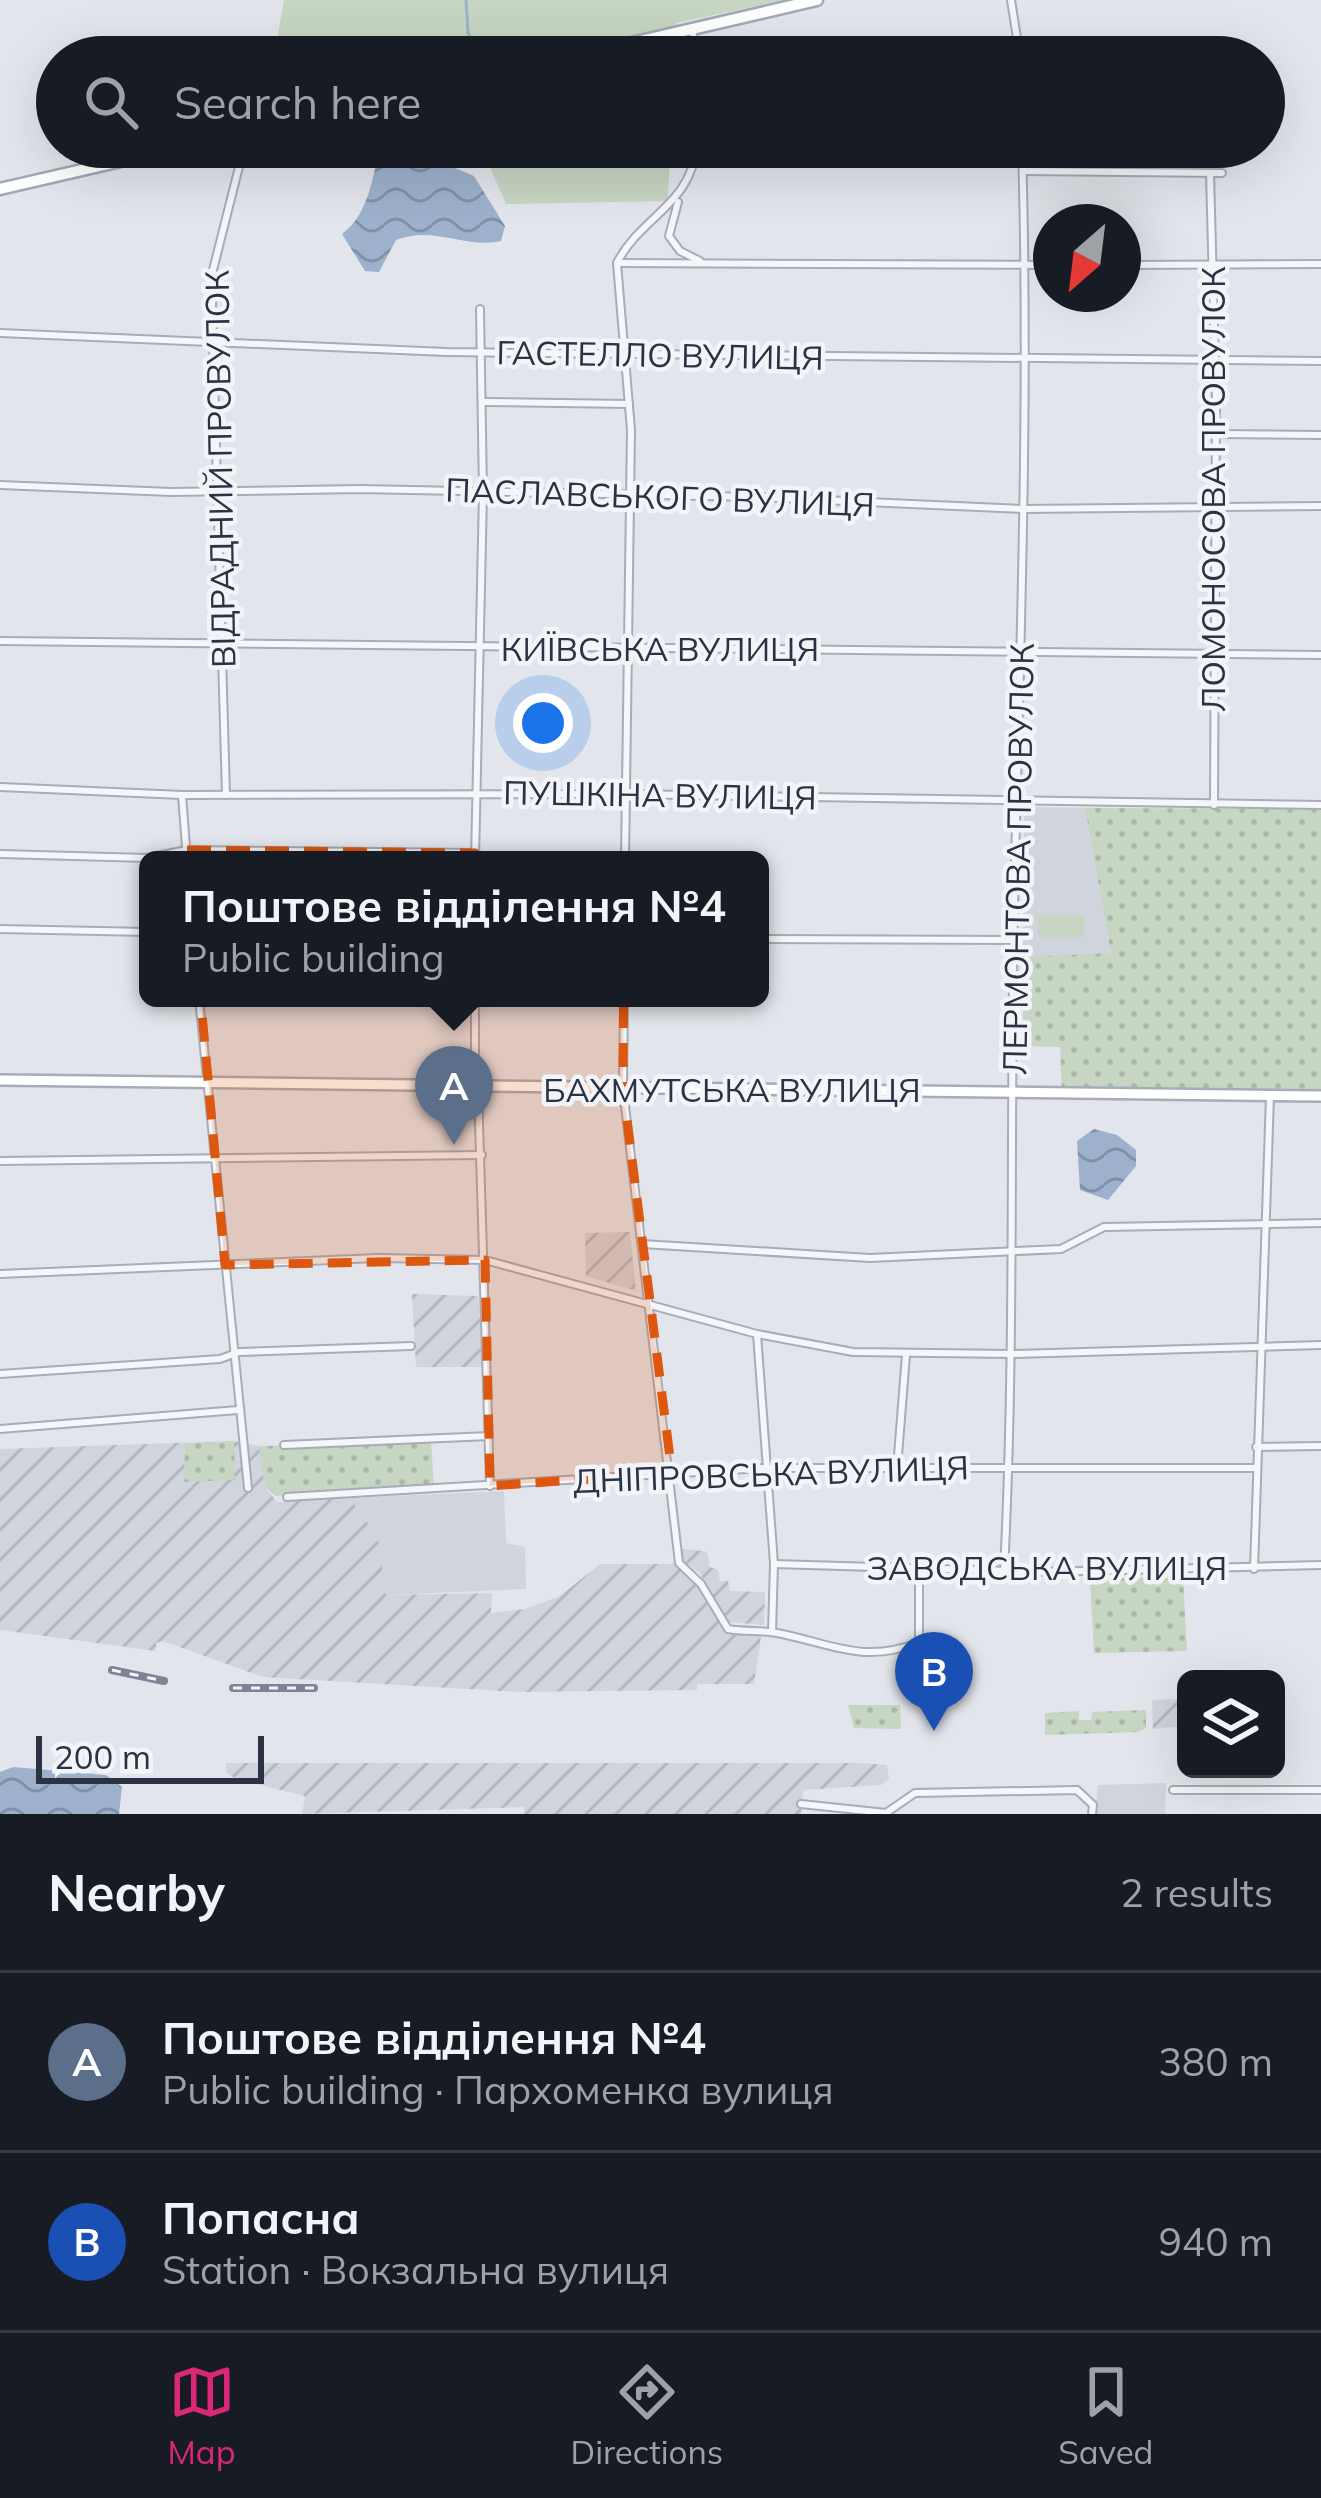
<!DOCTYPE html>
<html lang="en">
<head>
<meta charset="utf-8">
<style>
  :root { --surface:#171b24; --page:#242831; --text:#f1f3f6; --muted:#9ea1a6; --line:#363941; --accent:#db2777 }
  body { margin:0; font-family:Mulish,sans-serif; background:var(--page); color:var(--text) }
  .controls { position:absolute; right:36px; bottom:36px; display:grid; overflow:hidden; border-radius:18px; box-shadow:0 12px 48px #0002 }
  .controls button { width:108px; height:108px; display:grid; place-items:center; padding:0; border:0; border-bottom:3px solid var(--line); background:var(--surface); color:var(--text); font:60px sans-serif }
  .compass { position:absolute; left:1033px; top:204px; width:108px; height:108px; border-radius:50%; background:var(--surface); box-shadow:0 12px 48px #0002; rotate:208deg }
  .scale { position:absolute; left:36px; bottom:30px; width:228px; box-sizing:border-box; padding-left:12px; border:6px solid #2a3244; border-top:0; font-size:33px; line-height:42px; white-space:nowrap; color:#2a3244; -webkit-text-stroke:9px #f2f4f8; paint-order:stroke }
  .you { position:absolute; left:543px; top:723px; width:42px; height:42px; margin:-30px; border:9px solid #fff; border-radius:50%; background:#1a73e8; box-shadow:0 0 0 18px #1a73e833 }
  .badge { display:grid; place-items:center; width:78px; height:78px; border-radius:50%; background:var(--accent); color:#fff; font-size:39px; font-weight:700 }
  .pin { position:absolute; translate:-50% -99px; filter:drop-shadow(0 3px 6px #0008) }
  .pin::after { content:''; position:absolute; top:63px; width:42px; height:36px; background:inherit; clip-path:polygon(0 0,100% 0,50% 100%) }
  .popup { position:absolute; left:139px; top:851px; width:630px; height:156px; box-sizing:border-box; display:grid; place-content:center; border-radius:18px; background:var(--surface); filter:drop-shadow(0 3px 9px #0005); font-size:39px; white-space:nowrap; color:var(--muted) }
  .popup b { font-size:45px; color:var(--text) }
  .popup::after { content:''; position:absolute; left:50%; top:100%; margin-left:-24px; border:24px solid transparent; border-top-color:var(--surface) }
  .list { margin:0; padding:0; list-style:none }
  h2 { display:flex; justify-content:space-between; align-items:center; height:156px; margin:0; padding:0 48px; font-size:51px }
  h2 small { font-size:39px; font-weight:400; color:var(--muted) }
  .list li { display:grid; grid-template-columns:78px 1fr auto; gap:36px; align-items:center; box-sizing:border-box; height:180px; padding:0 48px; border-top:3px solid var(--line) }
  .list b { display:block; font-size:45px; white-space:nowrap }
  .list p { margin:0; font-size:39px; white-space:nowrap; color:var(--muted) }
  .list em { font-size:39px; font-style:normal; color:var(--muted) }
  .icon { flex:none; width:66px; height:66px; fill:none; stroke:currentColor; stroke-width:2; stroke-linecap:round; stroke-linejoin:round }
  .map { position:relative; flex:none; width:1321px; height:1814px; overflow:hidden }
  .search { position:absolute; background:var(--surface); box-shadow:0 12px 48px #0002; left:36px; right:36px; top:36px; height:132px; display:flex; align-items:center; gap:30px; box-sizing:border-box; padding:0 42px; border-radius:66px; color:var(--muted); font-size:45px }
  .sheet { height:516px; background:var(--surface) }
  nav { display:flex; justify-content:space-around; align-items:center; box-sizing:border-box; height:168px; border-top:3px solid var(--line); background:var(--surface); font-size:33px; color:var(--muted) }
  nav a { display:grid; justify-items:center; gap:6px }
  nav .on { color:var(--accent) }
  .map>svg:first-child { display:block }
  .built { fill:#d0d4dd }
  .industrial { fill:url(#industrial-furrows) }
  .grass { fill:url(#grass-dots) }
  .garden { fill:#c7d5c3 }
  .water { fill:url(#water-waves) }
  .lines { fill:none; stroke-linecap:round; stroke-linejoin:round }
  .stream { stroke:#9db1cc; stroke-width:3 }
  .street-casing { stroke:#a7acb6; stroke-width:10 }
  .secondary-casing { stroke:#a7acb6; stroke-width:14 }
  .primary-casing { stroke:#a1a9b7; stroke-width:15 }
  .street { stroke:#f5f6f9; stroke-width:6 }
  .secondary { stroke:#fff; stroke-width:9 }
  .primary { stroke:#fff; stroke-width:10 }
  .rail-casing { stroke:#7b8395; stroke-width:8 }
  .rail { stroke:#f2f4f8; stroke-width:3; stroke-dasharray:9; stroke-linecap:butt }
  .marked { fill:#de570f; fill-opacity:0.2; stroke:#de570f; stroke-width:9; stroke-dasharray:24 15; stroke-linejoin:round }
  .labels { text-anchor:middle; stroke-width:9; stroke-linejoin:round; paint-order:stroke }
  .street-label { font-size:33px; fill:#2a3244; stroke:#f2f4f8 }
</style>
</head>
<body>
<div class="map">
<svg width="1321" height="1814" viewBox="0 0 1321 1814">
  <defs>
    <pattern id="industrial-furrows" width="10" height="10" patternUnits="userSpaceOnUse" patternTransform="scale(3)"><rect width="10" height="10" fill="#d0d4dd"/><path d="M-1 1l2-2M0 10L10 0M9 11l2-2" fill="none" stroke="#b3b6bf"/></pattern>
    <pattern id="grass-dots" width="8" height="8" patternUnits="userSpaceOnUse" patternTransform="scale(3)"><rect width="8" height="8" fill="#c7d5c3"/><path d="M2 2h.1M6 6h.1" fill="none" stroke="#abb7a9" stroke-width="1.8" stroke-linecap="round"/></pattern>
    <pattern id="water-waves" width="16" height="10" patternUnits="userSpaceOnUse" patternTransform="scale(3)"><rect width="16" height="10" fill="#9db1cc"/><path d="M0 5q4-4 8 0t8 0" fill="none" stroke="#8091a7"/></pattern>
  </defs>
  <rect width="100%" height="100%" fill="#e2e5eb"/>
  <g class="built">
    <path d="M1024,807L1085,808L1111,954L1023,957Z"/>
    <path d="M504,1491L506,1543L525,1547L526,1589L386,1595L350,1498Z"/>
    <path d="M1166,1783L1165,1814H1095L1098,1785Z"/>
  </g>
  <g class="industrial">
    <path d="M630,1232L636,1291L586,1276L585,1233Z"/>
    <path d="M412,1294L478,1296L484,1367H416Z"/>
    <path d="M234,1441L259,1446L265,1487L277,1502L350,1498L378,1538L386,1595L492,1593L491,1613L525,1609L560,1596L600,1564H676L699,1586L725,1629L761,1636L754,1684H697V1690L518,1692L263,1677L163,1641L156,1643V1651L0,1630V1449Z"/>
    <path d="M680,1548L707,1552L710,1567L718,1570L720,1581H728L730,1591L765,1592L764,1625L728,1622L699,1572L681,1560Z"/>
    <path d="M1186,1699V1726L1153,1729L1152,1700Z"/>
    <path d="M226,1763H860L887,1765L889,1779L881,1785L803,1790L801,1814H524V1807L302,1814L305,1796L236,1779L226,1772Z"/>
  </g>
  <g class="grass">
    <path d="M1085,808L1321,809V1093L1062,1095L1060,1047L1023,1046V957L1111,953Z"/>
    <path d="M234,1441L235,1480L184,1482L185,1444Z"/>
    <path d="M431,1443L434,1486L276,1496L265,1487L259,1446Z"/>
    <path d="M1090,1578H1183L1187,1651L1094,1653Z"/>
    <path d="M848,1705H900L901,1729L854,1728Z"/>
    <path d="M1146,1710V1728L1137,1732L1045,1735V1713L1079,1711V1720H1091L1092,1712Z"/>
  </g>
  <g class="garden">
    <path d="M284,0H785L676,23L674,57H274Z"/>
    <path d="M481,147H670L668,201L506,204Z"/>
    <rect x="1038" y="915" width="46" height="22"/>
  </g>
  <g class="water">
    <path d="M380,147H404L474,176L505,226L501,241C464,249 434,225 396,240L379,272L365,271L342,234C369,214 372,178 380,147Z"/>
    <path d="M1094,1129L1117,1135L1136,1150V1166L1108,1200L1080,1190L1077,1141Z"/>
    <path d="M13,1767L106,1775L122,1787L119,1814H0V1772Z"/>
  </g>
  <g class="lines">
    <path class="stream" d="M466,0L468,33L481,57"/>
    <defs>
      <g id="street">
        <path d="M1011,0L1020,57"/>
        <path d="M693,31L695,57"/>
        <path d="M877,57L1019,48"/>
        <path d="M696,161L1022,154"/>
        <path d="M1023,171L1222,173"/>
        <path d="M1210,173L1216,400L1214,805"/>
        <path d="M678,202L669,236L680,251L700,261"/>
        <path d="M617,263L1051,265"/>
        <path d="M1123,265L1321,264"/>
        <path d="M0,333L446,352L1321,361"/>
        <path d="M484,402L629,404"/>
        <path d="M1217,434L1321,435"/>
        <path d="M0,485L171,492L361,489L755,497L1021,509L1321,506"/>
        <path d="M0,641L1321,655"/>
        <path d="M0,787L182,795L626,794L1321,805"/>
        <path d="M182,795L187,860"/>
        <path d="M226,795L212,307L213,270L244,147"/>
        <path d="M0,854L147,858L187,850L475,853"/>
        <path d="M475,860L483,493L480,309"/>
        <path d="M625,860L631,430L617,263C640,217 692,204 696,147"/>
        <path d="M0,929L148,932"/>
        <path d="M760,939L1015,940"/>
        <path d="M199,998L248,1488"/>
        <path d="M624,998L623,1089L679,1563L701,1584L728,1629C744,1632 761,1630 777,1633C830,1643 864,1665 919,1642V1569"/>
        <path d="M475,1086V998"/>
        <path d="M478,1089L490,1486"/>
        <path d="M0,1161L482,1155"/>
        <path d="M642,1244L870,1258L1061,1249L1104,1227L1321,1223"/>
        <path d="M0,1274L378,1258L485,1260L757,1334L853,1352L1013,1354L1321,1345"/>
        <path d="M757,1334L774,1564L772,1632"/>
        <path d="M0,1374L220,1359L239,1352L411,1346"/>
        <path d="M0,1429L238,1410"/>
        <path d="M284,1445L489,1436"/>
        <path d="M1256,1447L1321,1446"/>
        <path d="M897,1468L906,1355"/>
        <path d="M287,1497L763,1468H1255"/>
        <path d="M774,1564L1044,1572L1321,1565"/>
        <path d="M1254,1569L1270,1096"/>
        <path d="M1004,1571C1016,1335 1009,1099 1015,863C1021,625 1029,385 1022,147"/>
        <path d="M1173,1790H1321"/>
        <path d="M801,1804L886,1813L915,1793L1077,1790L1093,1805L1092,1814"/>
      </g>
      <path id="secondary" d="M0,1080L1321,1096"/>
      <g id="primary">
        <path d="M571,57L817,0"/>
        <path d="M0,189L182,147"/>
      </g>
    </defs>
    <use href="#street" class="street-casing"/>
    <use href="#secondary" class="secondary-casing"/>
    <use href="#primary" class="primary-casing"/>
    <use href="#street" class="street"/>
    <use href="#secondary" class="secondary"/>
    <use href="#primary" class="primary"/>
    <defs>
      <g id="rail">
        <path d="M112,1670L164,1681"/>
        <path d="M233,1688H314"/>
      </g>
    </defs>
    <use href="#rail" class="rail-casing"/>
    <use href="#rail" class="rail"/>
  </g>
  <path class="marked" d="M187,850L475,853V935L624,938L623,1089L672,1473L490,1486L485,1260L225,1265Z"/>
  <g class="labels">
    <g class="street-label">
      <text transform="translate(660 355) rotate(1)" y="12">ГАСТЕЛЛО ВУЛИЦЯ</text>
      <text transform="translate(220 469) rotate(-91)" y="12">ВІДРАДНИЙ ПРОВУЛОК</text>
      <text transform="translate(1213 489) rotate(-90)" y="12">ЛОМОНОСОВА ПРОВУЛОК</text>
      <text transform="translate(660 497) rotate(2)" y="12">ПАСЛАВСЬКОГО ВУЛИЦЯ</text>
      <text x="660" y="661">КИЇВСЬКА ВУЛИЦЯ</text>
      <text transform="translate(660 795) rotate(1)" y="12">ПУШКІНА ВУЛИЦЯ</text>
      <text transform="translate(1018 859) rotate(-89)" y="12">ЛЕРМОНТОВА ПРОВУЛОК</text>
      <text x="732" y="1102">БАХМУТСЬКА ВУЛИЦЯ</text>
      <text transform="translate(771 1474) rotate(-2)" y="12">ДНІПРОВСЬКА ВУЛИЦЯ</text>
      <text x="1047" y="1580">ЗАВОДСЬКА ВУЛИЦЯ</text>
    </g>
  </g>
</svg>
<div class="controls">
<button><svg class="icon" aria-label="layers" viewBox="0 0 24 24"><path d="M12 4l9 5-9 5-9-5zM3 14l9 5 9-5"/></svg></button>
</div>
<svg class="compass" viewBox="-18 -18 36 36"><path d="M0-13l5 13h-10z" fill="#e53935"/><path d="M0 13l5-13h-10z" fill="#9ea1a6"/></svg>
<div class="scale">200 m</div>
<div class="you"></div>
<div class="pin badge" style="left:454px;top:1145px;background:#5c6f8a">A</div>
<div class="popup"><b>Поштове відділення №4</b>Public building</div>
<div class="pin badge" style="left:934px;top:1731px;background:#1a4fb4">B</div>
<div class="search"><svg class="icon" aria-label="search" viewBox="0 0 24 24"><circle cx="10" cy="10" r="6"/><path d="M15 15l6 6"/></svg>Search here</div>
</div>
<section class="sheet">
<h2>Nearby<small>2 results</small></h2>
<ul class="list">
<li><span class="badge" style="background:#5c6f8a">A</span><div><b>Поштове відділення №4</b><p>Public building · Пархоменка вулиця</p></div><em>380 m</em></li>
<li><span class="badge" style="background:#1a4fb4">B</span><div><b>Попасна</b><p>Station · Вокзальна вулиця</p></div><em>940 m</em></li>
</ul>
</section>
<nav>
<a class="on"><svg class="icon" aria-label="map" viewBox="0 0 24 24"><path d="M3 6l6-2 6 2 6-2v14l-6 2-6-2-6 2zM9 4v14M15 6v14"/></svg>Map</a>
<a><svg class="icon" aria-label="directions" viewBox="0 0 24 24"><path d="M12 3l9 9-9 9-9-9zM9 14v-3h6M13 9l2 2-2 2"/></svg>Directions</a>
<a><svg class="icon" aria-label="saved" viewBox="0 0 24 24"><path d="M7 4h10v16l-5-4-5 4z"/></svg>Saved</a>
</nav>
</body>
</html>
